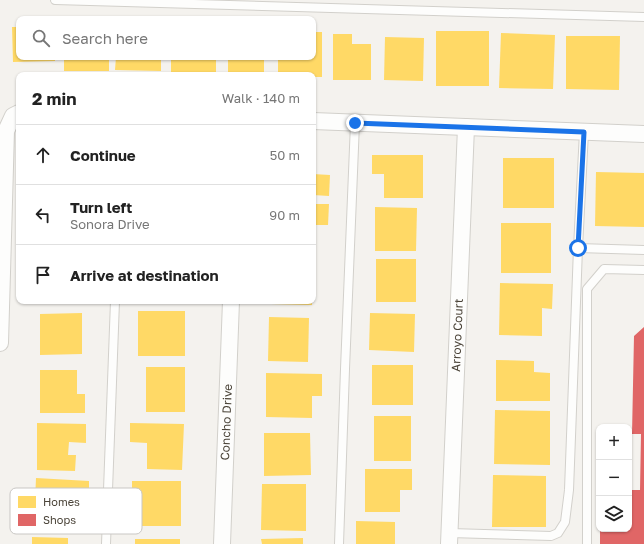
<!DOCTYPE html>
<html lang="en">
<head>
<meta charset="utf-8">
<style>
  :root { --surface:#fff; --page:#f6f6f6; --text:#222; --muted:#767676; --line:#e0e0e0 }
  body { margin:0; font-family:"Golos Text",sans-serif; background:var(--page); color:var(--text) }
  .controls { position:absolute; right:12px; bottom:12px; display:grid; overflow:hidden; border-radius:8px; box-shadow:0 1px 3px #0004 }
  .controls button { width:36px; height:36px; display:grid; place-items:center; padding:0; border:0; border-bottom:1px solid var(--line); background:var(--surface); color:var(--text); font:20px sans-serif }
  .stop { position:absolute; width:12px; height:12px; margin:-9px; border:3px solid #1a73e8; border-radius:50%; background:#fff }
  .stop.end { background:#1a73e8; border-color:#fff; box-shadow:0 1px 4px #0008 }
  .list { margin:0; padding:0; list-style:none }
  h2 { display:flex; justify-content:space-between; align-items:center; height:52px; margin:0; padding:0 16px; font-size:17px }
  h2 small { font-size:13px; font-weight:400; color:var(--muted) }
  .list li { display:grid; grid-template-columns:26px 1fr auto; gap:12px; align-items:center; box-sizing:border-box; height:60px; padding:0 16px; border-top:1px solid var(--line) }
  .list b { display:block; font-size:15px; white-space:nowrap }
  .list p { margin:0; font-size:13px; white-space:nowrap; color:var(--muted) }
  .list em { font-size:13px; font-style:normal; color:var(--muted) }
  .icon { flex:none; width:22px; height:22px; fill:none; stroke:currentColor; stroke-width:2; stroke-linecap:round; stroke-linejoin:round }
  .map { position:relative; flex:none; width:644px; height:544px; overflow:hidden }
  .search { position:absolute; background:var(--surface); box-shadow:0 1px 3px #0004; left:16px; top:16px; width:300px; height:44px; display:flex; align-items:center; gap:10px; box-sizing:border-box; padding:0 14px; border-radius:8px; color:var(--muted); font-size:15px }
  .panel { position:absolute; background:var(--surface); box-shadow:0 1px 3px #0004; left:16px; top:72px; width:300px; height:232px; border-radius:8px }
  .map>svg:first-child { display:block }
  .homes { fill:#ffd966 }
  .shops { fill:#e06666 }
  .lines { fill:none; stroke-linecap:round; stroke-linejoin:round }
  .service-casing { stroke:#d2d0cb; stroke-width:10 }
  .minor-casing { stroke:#d2d0cb; stroke-width:18 }
  .service { stroke:#fdfdfc; stroke-width:8 }
  .minor { stroke:#fdfdfc; stroke-width:16 }
  .route { stroke:#1a73e8; stroke-width:5 }
  .labels { text-anchor:middle; stroke-width:4; stroke-linejoin:round; paint-order:stroke }
  .street-label { font-size:12px; fill:#4b4439; stroke:#fff }
  .key { fill:#fff; stroke:#c9c7c4; stroke-width:1 }
  .key-label { font-size:11px; fill:#4b4439 }
</style>
</head>
<body>
<div class="map">
<svg width="644" height="544" viewBox="0 0 644 544">
  <rect width="100%" height="100%" fill="#f4f2ee"/>
  <g class="homes">
    <path d="M12,27H19V57H55V61L13,62Z"/>
    <rect x="436" y="31" width="53" height="55"/>
    <path d="M313,32H322V77H313V75H278V57H313Z"/>
    <path d="M501,33L555,35L553,89L499,88Z"/>
    <path d="M333,34H352V44H371V80H333Z"/>
    <path d="M566,36H620L619,90L566,89Z"/>
    <path d="M385,37L424,38L423,81L384,80Z"/>
    <rect x="64" y="57" width="45" height="14"/>
    <path d="M116,57H161V71L115,70Z"/>
    <rect x="171" y="57" width="45" height="18"/>
    <rect x="228" y="57" width="36" height="18"/>
    <path d="M372,155H423V198H384V174H372Z"/>
    <rect x="503" y="158" width="51" height="50"/>
    <path d="M596,172L644,173V227L595,226Z"/>
    <path d="M313,174L330,175L329,196L313,195Z"/>
    <path d="M313,204H329L328,225H313Z"/>
    <path d="M375,207L417,208L416,251H375Z"/>
    <rect x="501" y="223" width="50" height="50"/>
    <rect x="376" y="259" width="40" height="43"/>
    <path d="M500,283L553,284L552,309L542,308V336L499,335Z"/>
    <path d="M271,301H312V305L271,304Z"/>
    <rect x="138" y="311" width="47" height="45"/>
    <path d="M82,313V354L40,355V314Z"/>
    <path d="M370,313L415,314L414,352L369,350Z"/>
    <path d="M269,317L309,318L308,362L268,361Z"/>
    <path d="M496,360L534,361V372L550,373V401H496Z"/>
    <rect x="372" y="365" width="41" height="40"/>
    <rect x="146" y="367" width="39" height="45"/>
    <path d="M40,370H77V394H85V413H40Z"/>
    <path d="M266,373L322,374V396H312V418L266,417Z"/>
    <path d="M495,410L550,411V465L494,464Z"/>
    <rect x="374" y="416" width="37" height="45"/>
    <path d="M37,423L86,424V443L69,442L68,455H76L75,471L37,470Z"/>
    <path d="M130,423L184,424L182,470L147,469V443L130,442Z"/>
    <path d="M264,433H310L311,475L264,476Z"/>
    <path d="M365,469H412V490H400V512H365Z"/>
    <path d="M493,475L546,476V527H492Z"/>
    <path d="M36,478L89,481V503L67,502L66,526L34,525Z"/>
    <rect x="132" y="481" width="49" height="45"/>
    <path d="M262,484H306V531L261,530Z"/>
    <path d="M356,521L395,522V544H356Z"/>
    <path d="M32,537L68,538V544H32Z"/>
    <path d="M303,538V544H262L261,539Z"/>
    <rect x="135" y="539" width="45" height="5"/>
  </g>
  <path class="shops" d="M644,327V544H600V529H629V490H640L641,434H632L634,336Z"/>
  <g class="lines">
    <defs>
      <g id="service">
        <path d="M55,0C252,5 448,13 644,17"/>
        <path d="M578,248L644,250"/>
        <path d="M450,533L551,536L558,533L565,522L569,490L578,248L584,132"/>
        <path d="M106,544L115,301"/>
        <path d="M339,544L345,369L355,123"/>
        <path d="M587,544V289L604,269L644,270"/>
      </g>
      <g id="minor">
        <path d="M313,121L644,134"/>
        <path d="M0,343L6,131L13,116L19,113"/>
        <path id="s1" d="M222,544L231,301"/>
        <path id="s2" d="M449,544L466,127"/>
      </g>
    </defs>
    <use href="#service" class="service-casing"/>
    <use href="#minor" class="minor-casing"/>
    <use href="#service" class="service"/>
    <use href="#minor" class="minor"/>
  </g>
  <g class="lines">
    <path class="route" d="M355,123L584,132L578,248"/>
  </g>
  <g class="labels">
    <g class="street-label">
      <text dy="4" stroke="none"><textPath href="#s2" startOffset="209">Arroyo Court</textPath></text>
      <text dy="4" stroke="none"><textPath href="#s1" startOffset="122">Concho Drive</textPath></text>
    </g>
  </g>
  <rect x="10" y="488" width="132" height="46" rx="6" class="key"/>
  <rect x="18" y="496" width="18" height="12" fill="#ffd966"/>
  <rect x="18" y="514" width="18" height="12" fill="#e06666"/>
  <g class="key-label">
    <text x="43" y="506">Homes</text>
    <text x="43" y="524">Shops</text>
  </g>
</svg>
<div class="controls">
<button>+</button>
<button>−</button>
<button><svg class="icon" aria-label="layers" viewBox="0 0 24 24"><path d="M12 4l9 5-9 5-9-5zM3 14l9 5 9-5"/></svg></button>
</div>
<div class="stop" style="left:578px;top:248px"></div>
<div class="stop end" style="left:355px;top:123px"></div>
<div class="search"><svg class="icon" aria-label="search" viewBox="0 0 24 24"><circle cx="10" cy="10" r="6"/><path d="M15 15l6 6"/></svg>Search here</div>
<section class="panel">
<h2>2 min<small>Walk · 140 m</small></h2>
<ul class="list">
<li><svg class="icon" aria-label="ahead" viewBox="0 0 24 24"><path d="M12 20V5M6 11l6-6 6 6"/></svg><div><b>Continue</b></div><em>50 m</em></li>
<li><svg class="icon" aria-label="left" viewBox="0 0 24 24"><path d="M17 20v-9H6M10 6l-5 5 5 5"/></svg><div><b>Turn left</b><p>Sonora Drive</p></div><em>90 m</em></li>
<li><svg class="icon" aria-label="arrive" viewBox="0 0 24 24"><path d="M6 21V4h12l-3 4 3 4H6"/></svg><div><b>Arrive at destination</b></div></li>
</ul>
</section>
</div>
</body>
</html>
